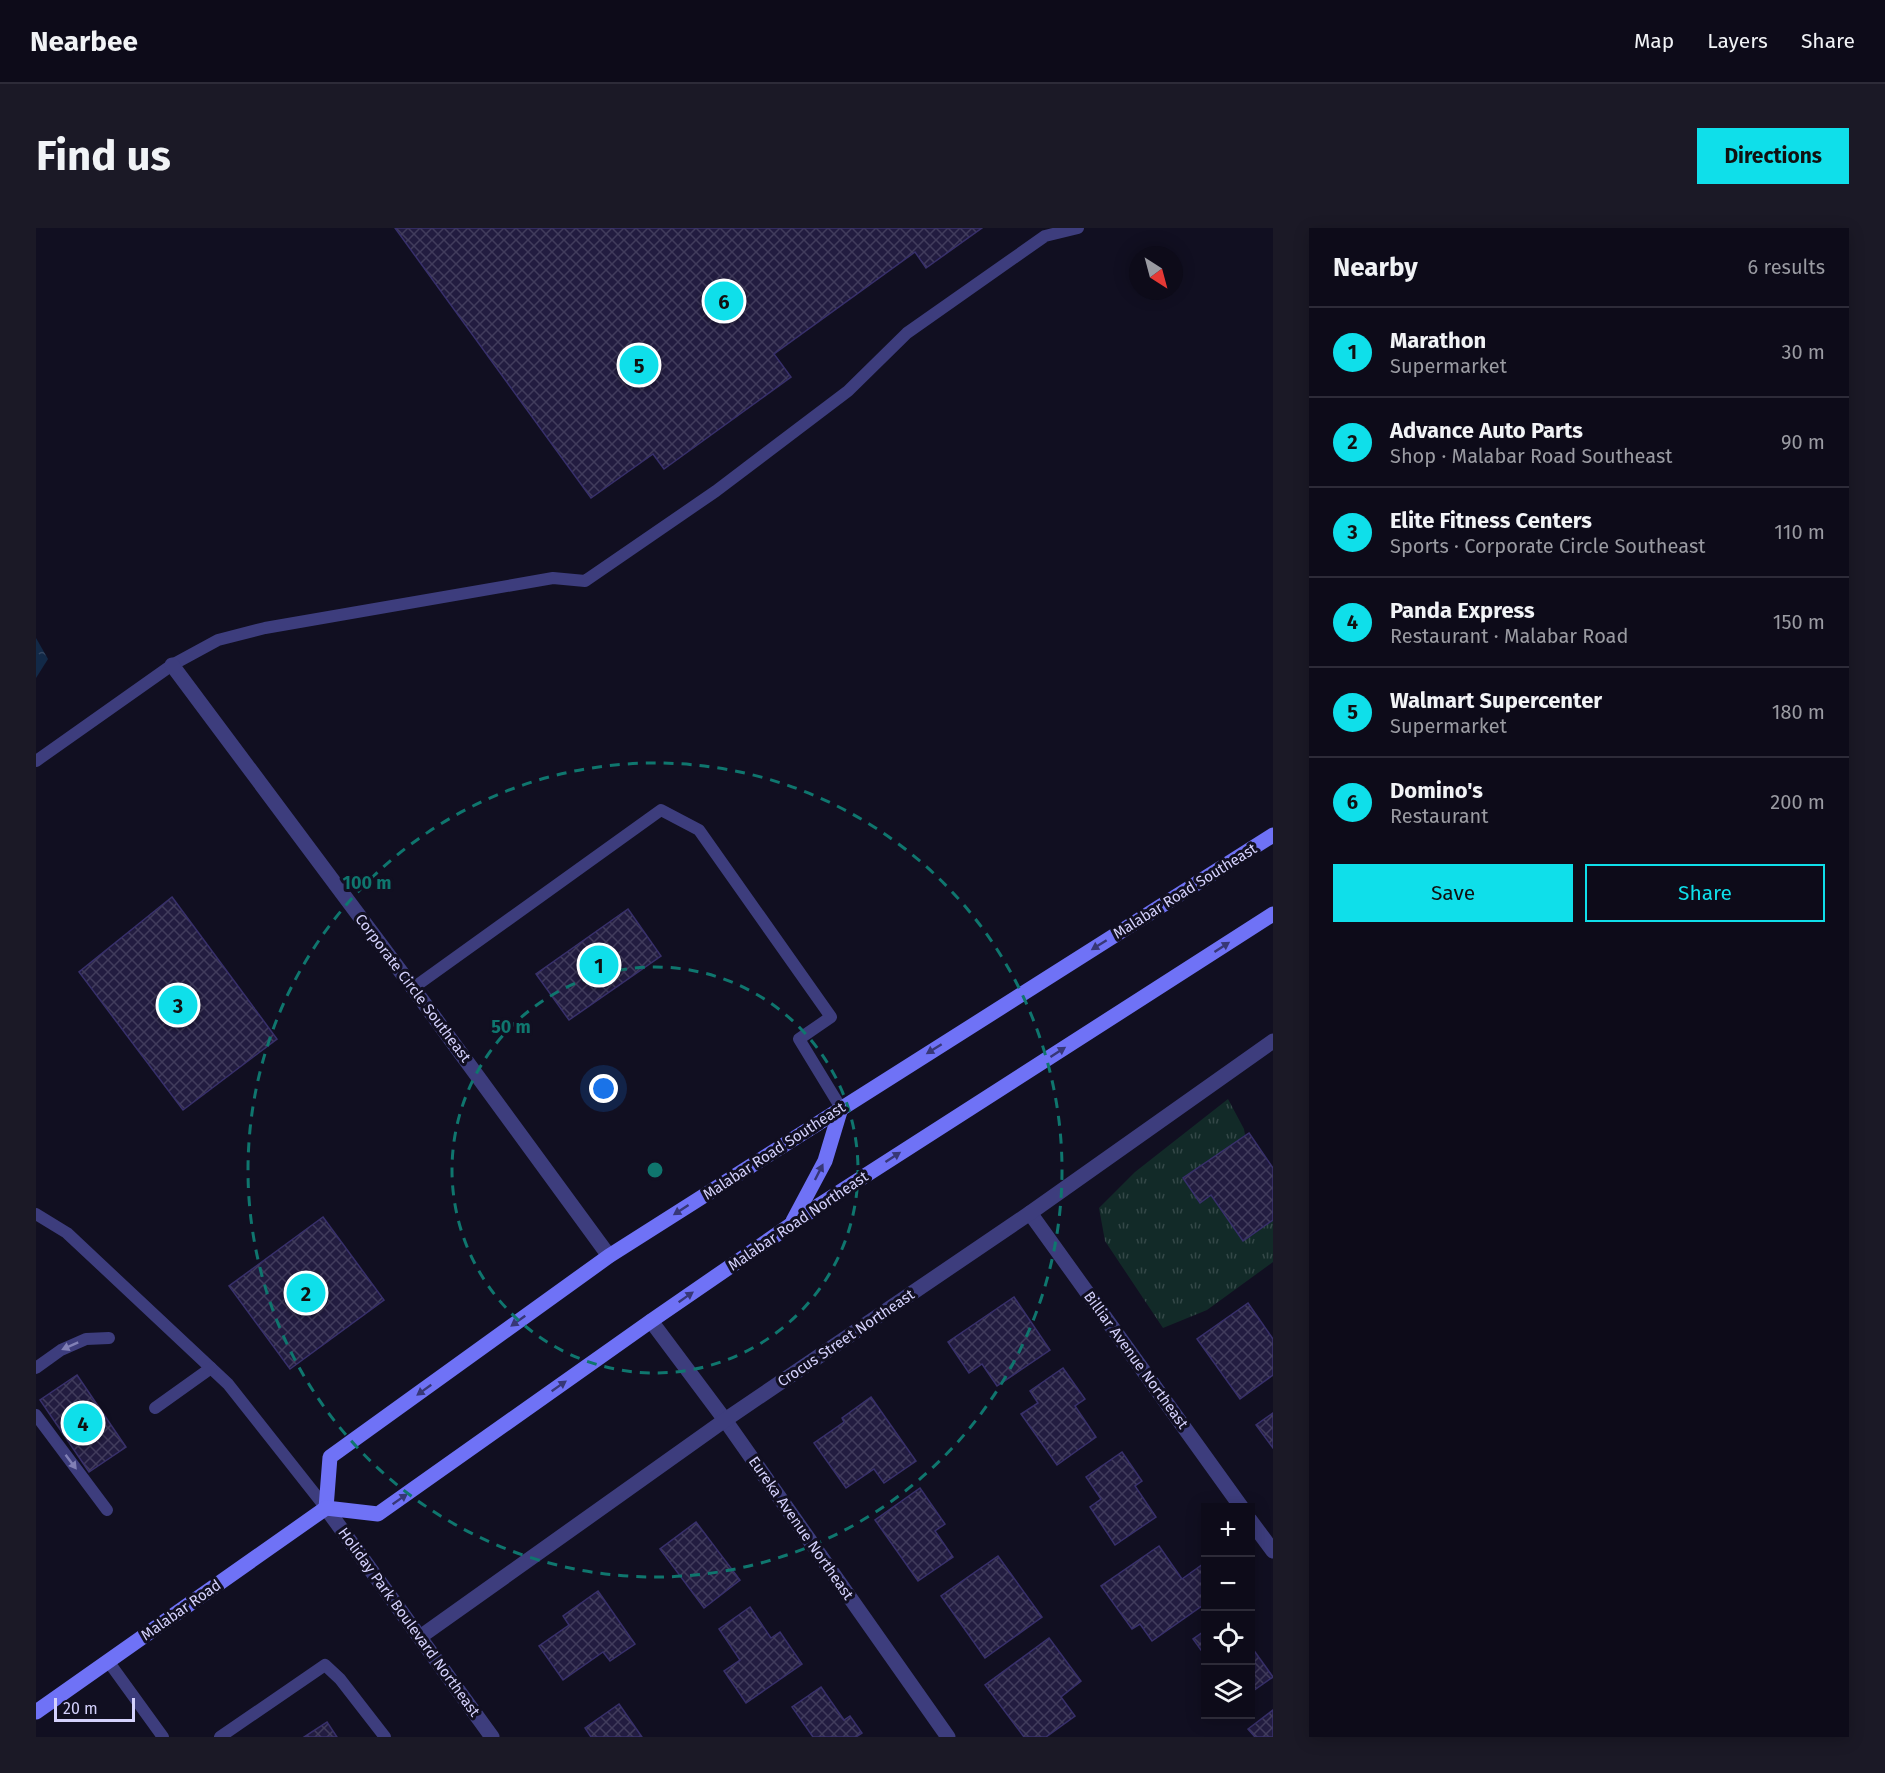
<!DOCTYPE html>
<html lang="en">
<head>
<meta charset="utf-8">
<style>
  :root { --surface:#0d0b19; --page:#1b1926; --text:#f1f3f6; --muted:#9a9ba2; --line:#2d2b38; --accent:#0fdfea }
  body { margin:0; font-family:"Fira Sans",sans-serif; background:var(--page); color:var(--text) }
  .controls { position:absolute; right:18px; bottom:18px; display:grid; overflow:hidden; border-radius:0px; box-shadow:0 3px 15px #0003 }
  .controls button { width:54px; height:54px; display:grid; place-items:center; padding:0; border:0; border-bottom:2px solid var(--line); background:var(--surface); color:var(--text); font:30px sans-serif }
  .compass { position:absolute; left:1093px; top:18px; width:54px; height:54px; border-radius:50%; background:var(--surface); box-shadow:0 3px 15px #0003; rotate:144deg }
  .scale { position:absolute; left:18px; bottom:15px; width:81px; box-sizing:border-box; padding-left:6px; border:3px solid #d4d1fc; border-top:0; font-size:16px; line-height:21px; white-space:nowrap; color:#d4d1fc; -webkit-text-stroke:4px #110f21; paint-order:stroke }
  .you { position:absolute; left:568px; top:861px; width:21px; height:21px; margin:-15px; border:4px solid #fff; border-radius:50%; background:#1a73e8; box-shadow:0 0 0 9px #1a73e833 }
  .badge { display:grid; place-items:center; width:39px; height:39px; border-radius:50%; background:var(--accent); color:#111; font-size:20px; font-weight:700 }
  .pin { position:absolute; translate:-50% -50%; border:3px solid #fff; box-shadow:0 2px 6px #0006 }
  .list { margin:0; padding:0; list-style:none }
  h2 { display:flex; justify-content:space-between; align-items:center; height:78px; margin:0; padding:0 24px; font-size:26px }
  h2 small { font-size:20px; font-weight:400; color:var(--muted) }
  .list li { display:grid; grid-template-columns:39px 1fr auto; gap:18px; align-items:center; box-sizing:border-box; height:90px; padding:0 24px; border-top:2px solid var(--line) }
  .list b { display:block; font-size:22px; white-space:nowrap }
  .list p { margin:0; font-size:20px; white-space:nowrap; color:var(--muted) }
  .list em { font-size:20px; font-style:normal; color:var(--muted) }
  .actions { display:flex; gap:12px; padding:18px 24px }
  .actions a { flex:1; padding:14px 0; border:2px solid var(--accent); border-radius:0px; text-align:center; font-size:21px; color:var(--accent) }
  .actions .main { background:var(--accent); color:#111 }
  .icon { flex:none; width:33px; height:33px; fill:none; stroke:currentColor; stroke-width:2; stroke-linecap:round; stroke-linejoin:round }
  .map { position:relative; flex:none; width:1237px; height:1509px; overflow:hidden; border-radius:0px }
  header { display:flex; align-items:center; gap:36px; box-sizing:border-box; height:84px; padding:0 30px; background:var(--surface); border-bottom:2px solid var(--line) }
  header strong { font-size:28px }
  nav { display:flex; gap:33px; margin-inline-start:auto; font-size:21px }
  .intro { display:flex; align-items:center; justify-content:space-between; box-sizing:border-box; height:144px; padding:0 36px }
  h1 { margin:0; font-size:42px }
  .button { padding:15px 27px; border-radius:0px; background:var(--accent); color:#111; font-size:21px; font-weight:700 }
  main { display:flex; gap:36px; padding:0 36px }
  aside { flex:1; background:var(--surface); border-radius:0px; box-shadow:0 3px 15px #0003 }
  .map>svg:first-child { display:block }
  .grass { fill:url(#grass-tufts) }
  .water { fill:url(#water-ripples) }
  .building { fill:url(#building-cross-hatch); stroke:#38306b; stroke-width:1.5 }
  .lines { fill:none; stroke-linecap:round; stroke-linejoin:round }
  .service { stroke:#3d3d7d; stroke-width:12 }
  .minor { stroke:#3d3d7d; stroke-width:15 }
  .secondary { stroke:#6f72f6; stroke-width:15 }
  .oneway { fill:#373776 }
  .oneway2 { fill:#8180b6 }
  .ring { fill:none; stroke:#0f766e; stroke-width:3; stroke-dasharray:10 8 }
  .labels { text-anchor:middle; stroke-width:6; stroke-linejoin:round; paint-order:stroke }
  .street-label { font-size:15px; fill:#d4d1fc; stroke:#110f21 }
  .centre { fill:#0f766e; stroke:#110f21; stroke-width:3 }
  .ring-label { font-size:18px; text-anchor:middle; font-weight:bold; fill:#0f766e; stroke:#110f21; stroke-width:6; stroke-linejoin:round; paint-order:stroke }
</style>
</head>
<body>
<header>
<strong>Nearbee</strong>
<nav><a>Map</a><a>Layers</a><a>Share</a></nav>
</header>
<div class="intro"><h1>Find us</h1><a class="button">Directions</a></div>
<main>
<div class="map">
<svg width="1237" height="1509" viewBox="0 0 1237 1509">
  <defs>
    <pattern id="grass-tufts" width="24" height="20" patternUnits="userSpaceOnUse" patternTransform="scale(1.5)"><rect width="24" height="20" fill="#122a28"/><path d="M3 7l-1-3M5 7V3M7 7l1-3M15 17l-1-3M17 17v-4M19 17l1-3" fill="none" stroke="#344848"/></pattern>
    <pattern id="water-ripples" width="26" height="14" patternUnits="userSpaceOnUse" patternTransform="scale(1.5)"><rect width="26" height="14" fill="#122947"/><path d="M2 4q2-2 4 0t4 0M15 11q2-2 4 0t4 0" fill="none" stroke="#344762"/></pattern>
    <pattern id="building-cross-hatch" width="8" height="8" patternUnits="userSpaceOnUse" patternTransform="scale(1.5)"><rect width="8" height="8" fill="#221c40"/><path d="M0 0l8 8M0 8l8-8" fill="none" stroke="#413c5c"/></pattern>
  </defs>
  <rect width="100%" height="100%" fill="#110f21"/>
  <path class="grass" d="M1192,871L1208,901L1213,930L1237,963V1034L1171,1082L1127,1100L1069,1013L1063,980L1099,944Z"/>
  <path class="water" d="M0,410L12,431L0,450Z"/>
  <g class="building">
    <path d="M359,0H946L890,40L879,24L738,126L755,149L628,241L617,226L555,270Z"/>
    <path d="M136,669L241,811L147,882L43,744Z"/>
    <path d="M592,681L625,728L533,792L500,746Z"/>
    <path d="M1213,905L1237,940V992L1207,1013L1175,967L1164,975L1147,950Z"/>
    <path d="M287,989L348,1072L254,1141L193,1058Z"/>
    <path d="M978,1069L1014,1122L961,1158L946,1136L933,1145L912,1114Z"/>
    <path d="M1212,1075L1237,1111V1147L1204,1171L1161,1111Z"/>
    <path d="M1027,1140L1049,1171L1039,1178L1060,1209L1021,1237L985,1186L1002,1175L994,1163Z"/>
    <path d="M41,1147L90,1219L53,1244L4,1172Z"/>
    <path d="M835,1169L880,1233L848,1255L838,1241L810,1260L778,1215L808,1194L806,1190Z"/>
    <path d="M1237,1185V1220L1220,1197Z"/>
    <path d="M1086,1224L1106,1253L1099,1258L1120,1289L1079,1317L1054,1279L1065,1271L1050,1249Z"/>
    <path d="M884,1260L909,1296L899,1303L917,1329L882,1353L839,1292Z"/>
    <path d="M660,1294L704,1352L668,1380L624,1321Z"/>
    <path d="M1123,1318L1146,1351L1167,1336L1170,1340V1375L1116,1413L1104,1396L1096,1401L1065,1358Z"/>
    <path d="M962,1328L1006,1389L949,1430L905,1368Z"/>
    <path d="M562,1363L599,1416L574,1433L567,1424L527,1452L503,1418L533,1397L527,1388Z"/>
    <path d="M714,1379L735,1410L744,1404L766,1436L710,1475L688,1443L704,1432L683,1401Z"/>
    <path d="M1170,1402V1429L1157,1411Z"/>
    <path d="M1013,1410L1045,1453L1025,1469L1039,1488L1010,1509H988L949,1457Z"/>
    <path d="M1214,1417L1237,1449L1214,1465Z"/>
    <path d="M785,1459L808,1492L814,1488L826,1505L820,1509H777L756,1479Z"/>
    <path d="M583,1476L606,1509H555L549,1500Z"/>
    <path d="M1237,1482V1509H1219L1212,1501Z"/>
    <path d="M291,1494L301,1509H268Z"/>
  </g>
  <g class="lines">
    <g class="service">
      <path d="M0,533L136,437L182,412L229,400L517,350L549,353L680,263L812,163L871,105L1009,8L1042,0"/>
      <path d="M377,760L625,582L663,602L795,789L763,811L805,880"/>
      <path d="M0,986L31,1005L192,1156L290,1280"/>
      <path d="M0,1140L25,1122L50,1111L73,1110"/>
      <path d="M119,1180L175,1140"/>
      <path d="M0,1187L71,1282"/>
      <path d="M72,1433L127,1509"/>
      <path d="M184,1509L289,1437L304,1451L349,1509"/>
    </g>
    <g class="minor">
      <path d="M136,437L377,760L573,1028"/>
      <path d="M994,985L1206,1280"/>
      <path d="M615,1093L689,1192L912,1509"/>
      <path d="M290,1280L456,1509"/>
      <path d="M1214,1292L1237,1323"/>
      <path d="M384,1409L689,1192L994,985L1237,813"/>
    </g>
    <g class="secondary">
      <path d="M757,993L789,933L805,880"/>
      <path d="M290,1280L294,1229L573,1028L1237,607"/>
      <path d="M290,1280L342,1286L615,1093L785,976L1237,686"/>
      <path d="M0,1484L290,1280"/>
    </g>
  </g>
  <defs><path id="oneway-solid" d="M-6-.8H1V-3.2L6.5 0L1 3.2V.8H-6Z" transform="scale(1.5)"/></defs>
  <g class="oneway">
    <use href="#oneway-solid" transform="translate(1063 717) rotate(148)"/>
    <use href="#oneway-solid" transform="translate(1186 719) rotate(-33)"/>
    <use href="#oneway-solid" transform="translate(898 821) rotate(148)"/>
    <use href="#oneway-solid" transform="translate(1022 824) rotate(-33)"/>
    <use href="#oneway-solid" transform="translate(857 929) rotate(-33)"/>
    <use href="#oneway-solid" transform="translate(783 944) rotate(-63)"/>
    <use href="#oneway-solid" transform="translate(645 982) rotate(147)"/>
    <use href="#oneway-solid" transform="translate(650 1069) rotate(-35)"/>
    <use href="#oneway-solid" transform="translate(482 1093) rotate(144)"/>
    <use href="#oneway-solid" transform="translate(523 1158) rotate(-35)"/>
    <use href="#oneway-solid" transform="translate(388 1162) rotate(144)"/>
    <use href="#oneway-solid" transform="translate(364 1271) rotate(-35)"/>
  </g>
  <g class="oneway2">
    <use href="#oneway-solid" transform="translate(34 1118) rotate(156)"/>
    <use href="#oneway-solid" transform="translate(35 1234) rotate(53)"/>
  </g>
  <g class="ring">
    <circle cx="619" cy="942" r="203"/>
    <circle cx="619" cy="942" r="407"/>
  </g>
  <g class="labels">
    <g class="street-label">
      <text transform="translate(1149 663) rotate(-32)" y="5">Malabar Road Southeast</text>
      <text transform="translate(377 760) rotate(53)" y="5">Corporate Circle Southeast</text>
      <text transform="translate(738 923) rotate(-33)" y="5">Malabar Road Southeast</text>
      <text transform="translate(762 993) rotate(-34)" y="5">Malabar Road Northeast</text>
      <text transform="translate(810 1110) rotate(-34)" y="5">Crocus Street Northeast</text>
      <text transform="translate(1100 1132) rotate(54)" y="5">Billiar Avenue Northeast</text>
      <text transform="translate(765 1300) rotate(55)" y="5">Eureka Avenue Northeast</text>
      <text transform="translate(145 1382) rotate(-35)" y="5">Malabar Road</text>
      <text transform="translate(373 1394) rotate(54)" y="5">Holiday Park Boulevard Northeast</text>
    </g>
  </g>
  <circle cx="619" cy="942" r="9" class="centre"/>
  <g class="ring-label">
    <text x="331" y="661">100 m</text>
    <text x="475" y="805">50 m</text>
  </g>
</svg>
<div class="controls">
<button>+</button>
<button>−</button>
<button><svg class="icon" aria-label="locate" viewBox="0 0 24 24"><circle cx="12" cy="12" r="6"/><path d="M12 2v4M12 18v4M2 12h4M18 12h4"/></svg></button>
<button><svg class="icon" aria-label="layers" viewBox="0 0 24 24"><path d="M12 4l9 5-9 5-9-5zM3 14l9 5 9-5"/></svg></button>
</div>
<svg class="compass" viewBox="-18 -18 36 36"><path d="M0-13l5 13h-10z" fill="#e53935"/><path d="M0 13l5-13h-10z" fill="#9a9ba2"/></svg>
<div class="scale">20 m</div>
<div class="you"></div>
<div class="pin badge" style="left:563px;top:737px">1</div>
<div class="pin badge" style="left:270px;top:1065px">2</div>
<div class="pin badge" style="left:142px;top:777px">3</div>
<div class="pin badge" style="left:47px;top:1195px">4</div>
<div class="pin badge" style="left:603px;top:137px">5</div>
<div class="pin badge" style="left:688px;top:73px">6</div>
</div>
<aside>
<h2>Nearby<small>6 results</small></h2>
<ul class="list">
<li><span class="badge">1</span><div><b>Marathon</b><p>Supermarket</p></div><em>30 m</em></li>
<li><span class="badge">2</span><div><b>Advance Auto Parts</b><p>Shop · Malabar Road Southeast</p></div><em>90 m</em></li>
<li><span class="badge">3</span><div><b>Elite Fitness Centers</b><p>Sports · Corporate Circle Southeast</p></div><em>110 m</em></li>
<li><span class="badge">4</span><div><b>Panda Express</b><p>Restaurant · Malabar Road</p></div><em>150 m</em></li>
<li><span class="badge">5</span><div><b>Walmart Supercenter</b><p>Supermarket</p></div><em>180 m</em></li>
<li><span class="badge">6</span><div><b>Domino's</b><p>Restaurant</p></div><em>200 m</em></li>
</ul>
<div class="actions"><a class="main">Save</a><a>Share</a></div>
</aside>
</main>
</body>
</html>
